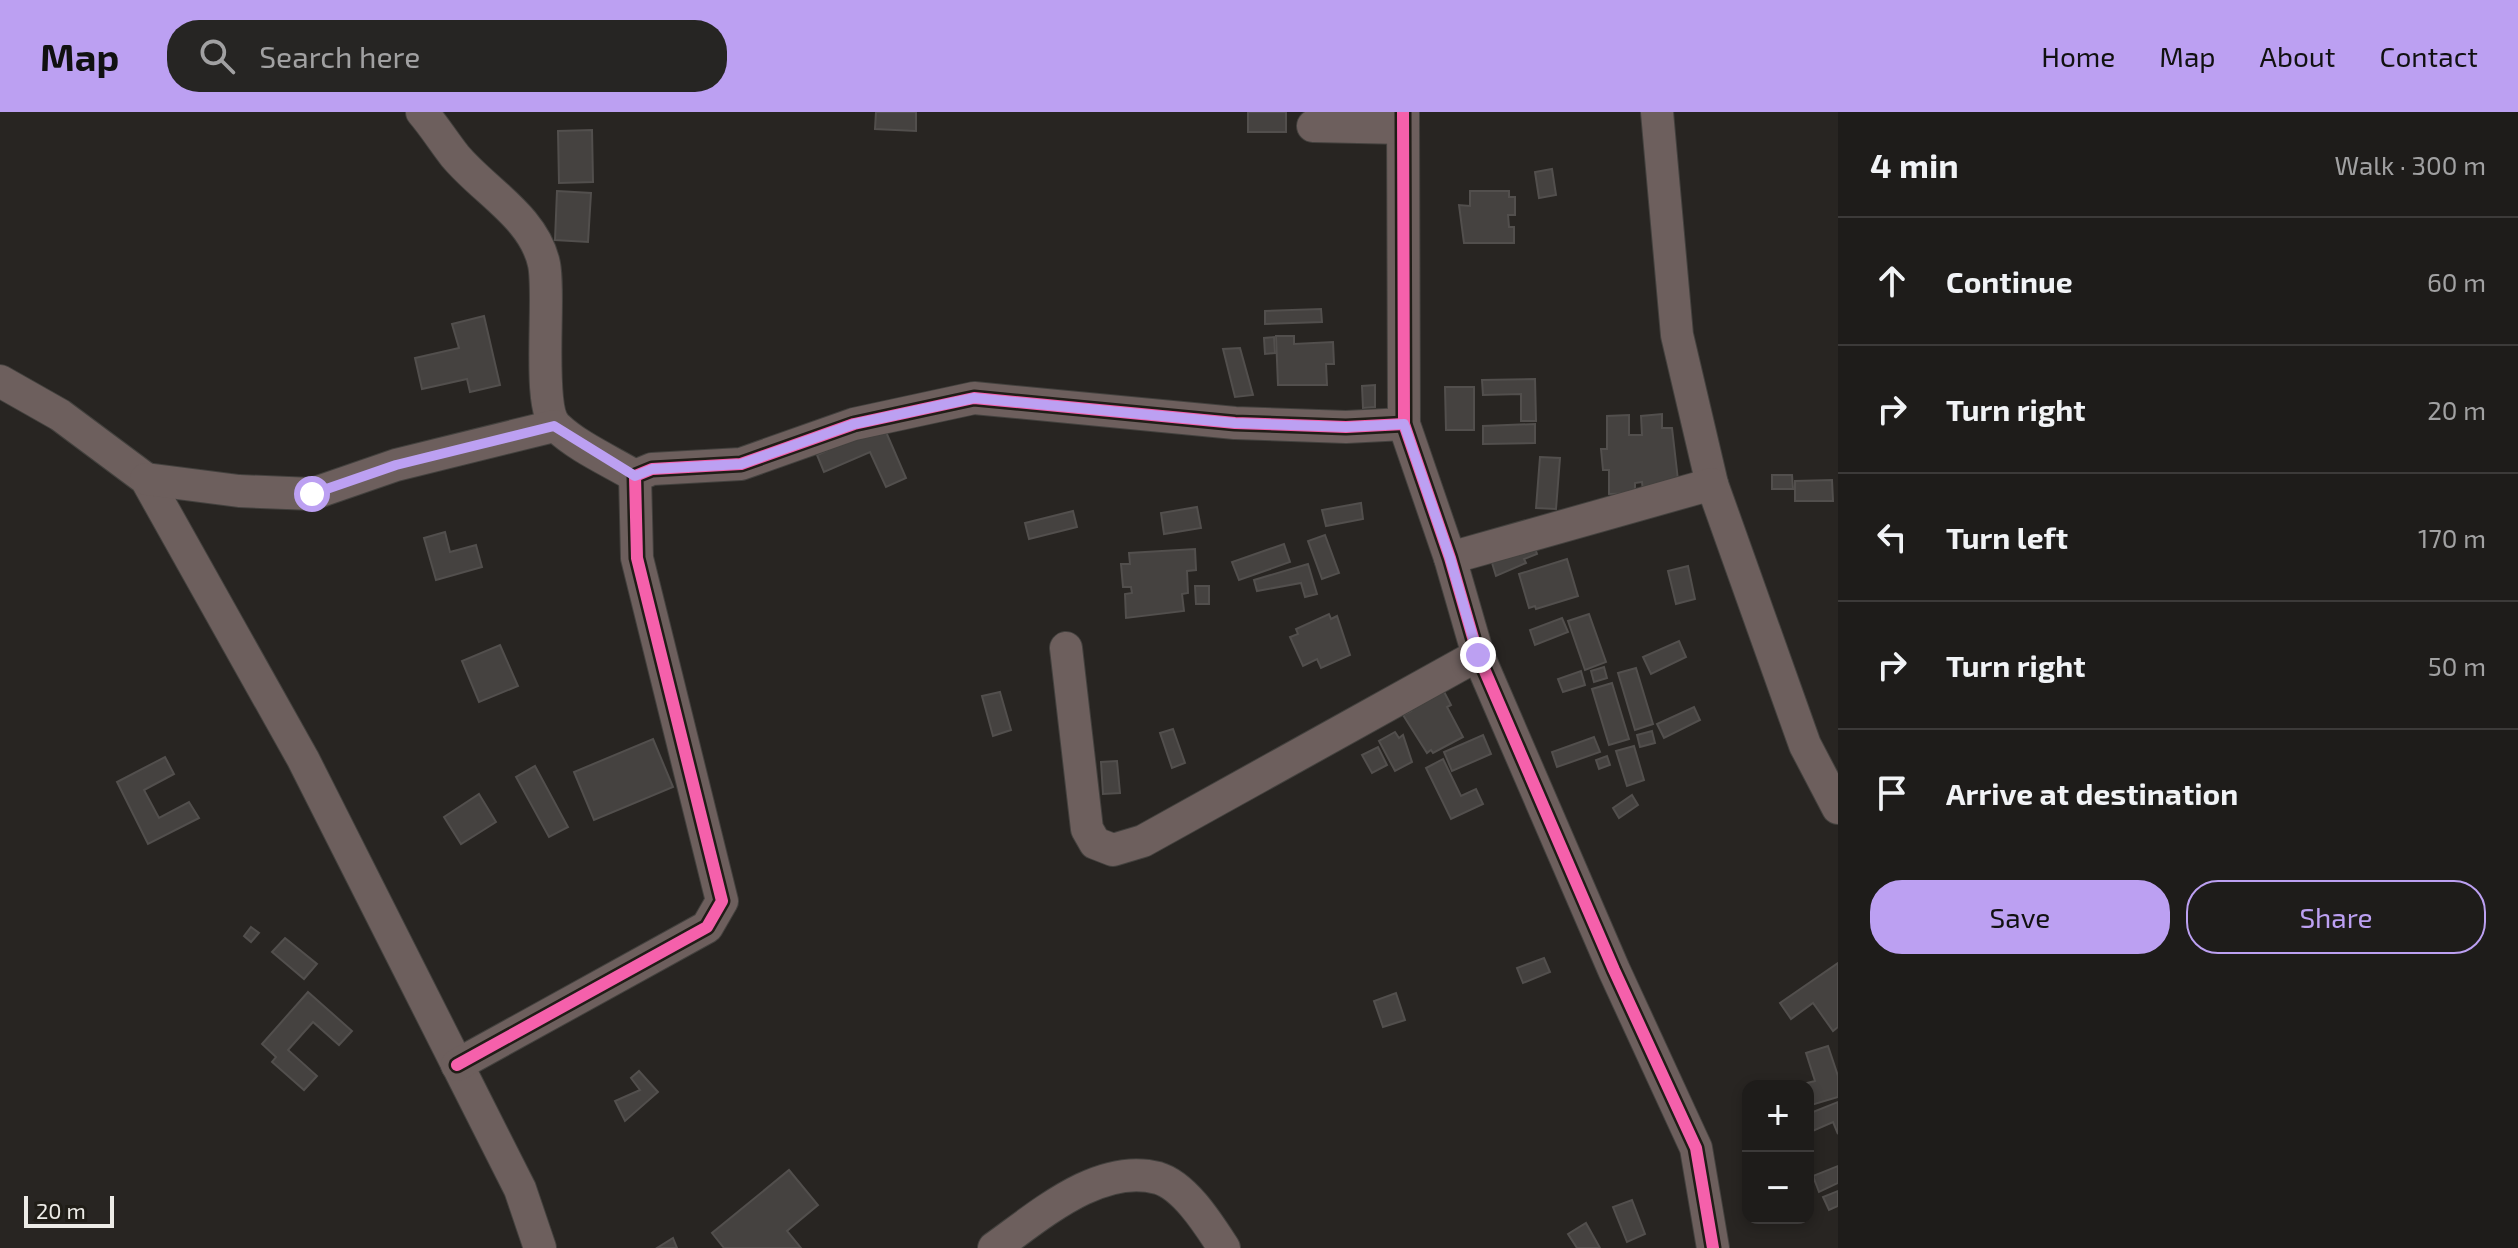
<!DOCTYPE html>
<html lang="en">
<head>
<meta charset="utf-8">
<style>
  :root { --surface:#1e1c1a; --page:#262523; --text:#f1f3f6; --muted:#a1a1a2; --line:#3c3a39; --accent:#bca0f2 }
  body { margin:0; font-family:"Exo 2",sans-serif; background:var(--page); color:var(--text) }
  .controls { position:absolute; right:24px; bottom:24px; display:grid; overflow:hidden; border-radius:16px; box-shadow:0 4px 12px #0003 }
  .controls button { width:72px; height:72px; display:grid; place-items:center; padding:0; border:0; border-bottom:2px solid var(--line); background:var(--surface); color:var(--text); font:40px sans-serif }
  .scale { position:absolute; left:24px; bottom:20px; width:90px; box-sizing:border-box; padding-left:8px; border:4px solid #edebe7; border-top:0; font-size:22px; line-height:28px; white-space:nowrap; color:#edebe7; -webkit-text-stroke:6px #201d17; paint-order:stroke }
  .stop { position:absolute; width:24px; height:24px; margin:-18px; border:6px solid #bca0f2; border-radius:50%; background:#fff }
  .stop.end { background:#bca0f2; border-color:#fff; box-shadow:0 2px 8px #0008 }
  .list { margin:0; padding:0; list-style:none }
  h2 { display:flex; justify-content:space-between; align-items:center; height:104px; margin:0; padding:0 32px; font-size:34px }
  h2 small { font-size:26px; font-weight:400; color:var(--muted) }
  .list li { display:grid; grid-template-columns:52px 1fr auto; gap:24px; align-items:center; box-sizing:border-box; height:128px; padding:0 32px; border-top:2px solid var(--line) }
  .list b { display:block; font-size:30px; white-space:nowrap }
  .list em { font-size:26px; font-style:normal; color:var(--muted) }
  .actions { display:flex; gap:16px; padding:24px 32px }
  .actions a { flex:1; padding:18px 0; border:2px solid var(--accent); border-radius:32px; text-align:center; font-size:28px; color:var(--accent) }
  .actions .main { background:var(--accent); color:#111 }
  .icon { flex:none; width:44px; height:44px; fill:none; stroke:currentColor; stroke-width:2; stroke-linecap:round; stroke-linejoin:round }
  .map { position:relative; flex:none; width:1838px; height:1136px; overflow:hidden }
  header { display:flex; align-items:center; gap:48px; box-sizing:border-box; height:112px; padding:0 40px; background:var(--accent); color:#111 }
  header strong { font-size:38px }
  nav { display:flex; gap:44px; margin-inline-start:auto; font-size:28px }
  .search { width:560px; height:72px; background:var(--page); display:flex; align-items:center; gap:20px; box-sizing:border-box; padding:0 28px; border-radius:32px; color:var(--muted); font-size:30px }
  main { display:flex }
  aside { flex:1; background:var(--surface) }
  .map>svg:first-child { display:block }
  .building { fill:#454240; stroke:#524f4d; stroke-width:2 }
  .lines { fill:none; stroke-linecap:round; stroke-linejoin:round }
  .minor-casing { stroke:#43413e; stroke-width:34 }
  .minor { stroke:#6d5f5d; stroke-width:32 }
  .cycleway-casing { stroke:#201d17; stroke-width:17 }
  .cycleway { stroke:#f560ab; stroke-width:12 }
  .route { stroke:#bca0f2; stroke-width:10 }
</style>
</head>
<body>
<header>
<strong>Map</strong>
<div class="search"><svg class="icon" aria-label="search" viewBox="0 0 24 24"><circle cx="10" cy="10" r="6"/><path d="M15 15l6 6"/></svg>Search here</div>
<nav><a>Home</a><a>Map</a><a>About</a><a>Contact</a></nav>
</header>
<main>
<div class="map">
<svg width="1838" height="1136" viewBox="0 0 1838 1136">
  <rect width="100%" height="100%" fill="#282522"/>
  <g class="building">
    <path d="M876,0H916V19L875,17Z"/>
    <rect x="1248" y="0" width="38" height="20"/>
    <path d="M592,18L593,70L559,71L558,19Z"/>
    <path d="M1552,57L1556,83L1539,86L1535,60Z"/>
    <path d="M557,79L591,81L588,130L555,128Z"/>
    <path d="M1470,79H1509V85H1515V103H1508L1509,115H1514V131H1464L1459,93L1470,94Z"/>
    <path d="M1321,197L1322,210L1265,212V199Z"/>
    <path d="M484,204L500,273L470,280L467,267L422,277L415,246L459,236L452,212Z"/>
    <path d="M1276,224H1294V232L1333,230L1334,252H1326L1327,273H1278Z"/>
    <path d="M1274,225L1275,241L1265,242L1264,226Z"/>
    <path d="M1240,236L1253,283L1235,285L1223,237Z"/>
    <path d="M1535,267L1536,309H1521V282L1483,283L1482,268Z"/>
    <path d="M1375,273V295L1363,296L1362,274Z"/>
    <path d="M1445,275H1474V318H1446Z"/>
    <path d="M1662,302V316H1672L1678,368L1643,380L1642,370L1635,371V381L1609,382V358H1603L1601,337H1607V304L1629,303V323H1642L1641,304Z"/>
    <path d="M1535,312V331L1483,332V314Z"/>
    <path d="M883,313L906,366L886,375L870,340L824,360L817,343Z"/>
    <path d="M1540,345L1560,346L1556,397L1536,396Z"/>
    <path d="M1772,363H1792L1793,377H1772Z"/>
    <path d="M1832,368L1833,389H1795V369Z"/>
    <path d="M1361,391L1363,407L1326,414L1322,398Z"/>
    <path d="M1197,395L1201,416L1164,422L1161,401Z"/>
    <path d="M1073,399L1077,415L1029,427L1025,411Z"/>
    <path d="M445,420L450,440L476,433L482,455L436,468L424,426Z"/>
    <path d="M1325,423L1339,461L1322,467L1308,429Z"/>
    <path d="M1284,432L1290,450L1239,468L1232,450Z"/>
    <path d="M1535,436L1537,442L1524,447L1526,451L1496,464L1489,441Z"/>
    <path d="M1195,437L1196,458L1187,459L1188,481L1182,482L1184,499L1126,506L1125,482L1132,481L1131,475H1123L1121,452H1130L1129,441Z"/>
    <path d="M1567,447L1578,484L1536,497L1535,494L1529,496L1519,462Z"/>
    <path d="M1308,452L1317,482L1305,485L1301,471L1257,479L1254,468Z"/>
    <path d="M1688,454L1695,487L1676,492L1668,459Z"/>
    <path d="M1195,474H1209V492H1196Z"/>
    <path d="M1329,502L1331,507L1337,504L1350,543L1321,556L1317,547L1303,554L1290,525L1298,522L1296,517Z"/>
    <path d="M1589,502L1606,550L1585,558L1568,509Z"/>
    <path d="M1562,506L1568,520L1535,533L1530,518Z"/>
    <path d="M1679,529L1686,545L1651,562L1643,545Z"/>
    <path d="M500,533L518,574L479,590L462,549Z"/>
    <path d="M1604,555L1607,566L1594,570L1591,559Z"/>
    <path d="M1636,556L1653,612L1635,618L1618,561Z"/>
    <path d="M1581,559L1585,573L1563,580L1558,567Z"/>
    <path d="M1612,571L1629,627L1609,633L1592,577Z"/>
    <path d="M1440,572L1451,593L1447,595L1463,625L1433,641L1431,638L1427,641L1403,603L1411,599L1406,590Z"/>
    <path d="M1000,580L1011,618L993,624L982,584Z"/>
    <path d="M1694,595L1700,608L1664,626L1657,612Z"/>
    <path d="M1173,617L1185,651L1172,656L1160,621Z"/>
    <path d="M1652,619L1655,631L1640,635L1637,623Z"/>
    <path d="M1395,620L1399,626L1403,623L1412,650L1395,659L1379,629Z"/>
    <path d="M1483,623L1491,642L1452,659L1444,640Z"/>
    <path d="M1594,625L1600,640L1557,655L1552,640Z"/>
    <path d="M653,627L673,675L594,708L574,660Z"/>
    <path d="M1634,634L1644,668L1627,674L1616,639Z"/>
    <path d="M1378,635L1387,653L1372,661L1362,643Z"/>
    <path d="M1607,644L1610,653L1599,657L1596,648Z"/>
    <path d="M165,645L174,662L144,678L159,706L189,690L199,706L148,732L117,670Z"/>
    <path d="M1443,647L1461,684L1476,677L1483,692L1451,707L1426,656Z"/>
    <path d="M1117,649L1120,681L1103,682L1101,650Z"/>
    <path d="M535,654L568,715L549,725L516,665Z"/>
    <path d="M479,682L496,710L461,732L444,705Z"/>
    <path d="M1632,683L1638,693L1619,706L1613,696Z"/>
    <path d="M251,815L259,821L251,830L244,824Z"/>
    <path d="M285,826L317,852L304,867L272,840Z"/>
    <path d="M1544,846L1550,860L1523,871L1517,856Z"/>
    <path d="M1838,851V915L1833,919L1813,891L1791,907L1780,891Z"/>
    <path d="M308,880L352,919L339,933L313,910L288,938L317,964L304,978L272,950L276,945L262,932Z"/>
    <path d="M1396,881L1405,908L1383,915L1374,889Z"/>
    <path d="M1828,934L1838,964V985L1808,994V974L1799,973L1815,969L1806,941Z"/>
    <path d="M639,959L658,980L625,1009L615,989L640,978L631,966Z"/>
    <path d="M1838,990V1022L1833,1010L1808,1021V1002Z"/>
    <path d="M1838,1054V1071L1819,1080L1813,1064Z"/>
    <path d="M789,1058L818,1093L787,1119L801,1136H724L712,1121Z"/>
    <path d="M1838,1079V1094L1829,1098L1823,1085Z"/>
    <path d="M1632,1088L1645,1122L1627,1130L1613,1095Z"/>
    <path d="M1586,1111L1600,1136H1577L1568,1122Z"/>
    <path d="M673,1126L677,1136H657Z"/>
  </g>
  <g class="lines">
    <defs>
      <g id="minor">
        <path d="M422,0C434,14 444,30 455,44C484,79 534,105 544,152C551,185 536,296 557,315C578,335 610,349 635,364"/>
        <path d="M1403,0L1404,312L1450,446L1478,543L1614,858L1696,1036L1713,1136"/>
        <path d="M1657,0L1677,223L1712,372"/>
        <path d="M1313,14L1403,16"/>
        <path d="M0,269L60,303L146,367L303,647L520,1077L540,1136"/>
        <path d="M146,367L239,379L312,382L396,353L554,314"/>
        <path d="M1450,446L1712,372L1805,633L1838,696"/>
        <path d="M1066,536L1087,717L1095,731L1113,738L1143,729L1478,543"/>
        <path d="M457,953L707,815L722,789L637,446L635,364L652,357L741,352L854,312L974,286L1235,311L1346,315L1404,312"/>
        <path d="M994,1136C1038,1105 1099,1050 1158,1066C1185,1074 1209,1113 1224,1136"/>
      </g>
    </defs>
    <use href="#minor" class="minor-casing"/>
    <use href="#minor" class="minor"/>
    <defs>
      <g id="cycleway">
        <path d="M1403,0L1404,312L1450,446L1478,543L1614,858L1696,1036L1713,1136"/>
        <path d="M457,953L707,815L722,789L637,446L635,364L652,357L741,352L854,312L974,286L1235,311L1346,315L1404,312"/>
      </g>
    </defs>
    <use href="#cycleway" class="cycleway-casing"/>
    <use href="#cycleway" class="cycleway"/>
  </g>
  <g class="lines">
    <path class="route" d="M312,382L396,353L554,314L635,364L652,357L741,352L854,312L974,286L1235,311L1346,315L1404,312L1450,446L1478,543"/>
  </g>
</svg>
<div class="controls">
<button>+</button>
<button>−</button>
</div>
<div class="scale">20 m</div>
<div class="stop" style="left:312px;top:382px"></div>
<div class="stop end" style="left:1478px;top:543px"></div>
</div>
<aside>
<h2>4 min<small>Walk · 300 m</small></h2>
<ul class="list">
<li><svg class="icon" aria-label="ahead" viewBox="0 0 24 24"><path d="M12 20V5M6 11l6-6 6 6"/></svg><div><b>Continue</b></div><em>60 m</em></li>
<li><svg class="icon" aria-label="right" viewBox="0 0 24 24"><path d="M7 20v-9h11M14 6l5 5-5 5"/></svg><div><b>Turn right</b></div><em>20 m</em></li>
<li><svg class="icon" aria-label="left" viewBox="0 0 24 24"><path d="M17 20v-9H6M10 6l-5 5 5 5"/></svg><div><b>Turn left</b></div><em>170 m</em></li>
<li><svg class="icon" aria-label="right" viewBox="0 0 24 24"><path d="M7 20v-9h11M14 6l5 5-5 5"/></svg><div><b>Turn right</b></div><em>50 m</em></li>
<li><svg class="icon" aria-label="arrive" viewBox="0 0 24 24"><path d="M6 21V4h12l-3 4 3 4H6"/></svg><div><b>Arrive at destination</b></div></li>
</ul>
<div class="actions"><a class="main">Save</a><a>Share</a></div>
</aside>
</main>
</body>
</html>
